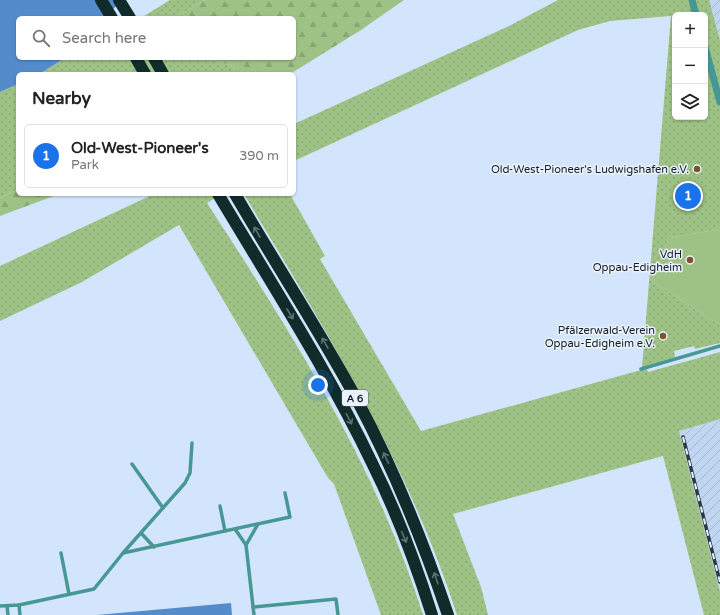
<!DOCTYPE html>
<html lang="en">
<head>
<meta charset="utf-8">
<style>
  :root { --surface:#fff; --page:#f6f6f6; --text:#222; --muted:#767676; --line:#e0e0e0; --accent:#1a73e8 }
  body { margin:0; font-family:"Varela Round",sans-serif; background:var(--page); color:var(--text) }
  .controls { position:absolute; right:12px; top:12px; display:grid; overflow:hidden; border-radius:6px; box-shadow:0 1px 3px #0004 }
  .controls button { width:36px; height:36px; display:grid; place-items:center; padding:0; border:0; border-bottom:1px solid var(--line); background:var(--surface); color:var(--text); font:20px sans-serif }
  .you { position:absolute; left:318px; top:385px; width:14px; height:14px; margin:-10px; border:3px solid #fff; border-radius:50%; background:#1a73e8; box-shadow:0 0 0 6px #1a73e833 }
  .badge { display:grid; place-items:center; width:26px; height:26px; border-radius:50%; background:var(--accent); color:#fff; font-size:13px; font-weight:700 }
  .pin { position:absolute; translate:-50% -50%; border:2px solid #fff; box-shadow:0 1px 4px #0006 }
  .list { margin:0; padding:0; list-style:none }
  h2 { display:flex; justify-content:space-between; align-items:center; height:52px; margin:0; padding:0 16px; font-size:17px }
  h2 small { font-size:13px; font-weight:400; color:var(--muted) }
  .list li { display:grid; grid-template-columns:26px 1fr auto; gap:12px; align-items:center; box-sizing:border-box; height:64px; margin:0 8px 8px; padding:0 8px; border:1px solid var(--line); border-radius:6px }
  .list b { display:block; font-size:15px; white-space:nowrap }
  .list p { margin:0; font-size:13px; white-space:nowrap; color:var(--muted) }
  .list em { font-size:13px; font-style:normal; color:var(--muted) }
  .icon { flex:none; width:22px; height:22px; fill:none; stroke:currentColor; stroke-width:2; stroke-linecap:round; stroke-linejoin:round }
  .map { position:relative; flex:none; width:720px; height:615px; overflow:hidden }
  .search { position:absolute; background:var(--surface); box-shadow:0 1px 3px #0004; left:16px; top:16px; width:280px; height:44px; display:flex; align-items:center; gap:10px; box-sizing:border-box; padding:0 14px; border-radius:6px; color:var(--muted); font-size:15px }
  .panel { position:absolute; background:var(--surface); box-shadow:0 1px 3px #0004; left:16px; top:72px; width:280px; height:124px; border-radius:6px }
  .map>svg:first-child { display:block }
  .industrial { fill:url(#industrial-furrows) }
  .grass { fill:url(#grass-dots); fill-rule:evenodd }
  .forest { fill:url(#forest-firs) }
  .park { fill:#9ec285 }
  .water { fill:#538bcb }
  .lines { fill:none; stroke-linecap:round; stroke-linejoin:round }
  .service { stroke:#479795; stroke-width:3.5 }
  .minor { stroke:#479795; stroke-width:7 }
  .motorway { stroke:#0f2c2b; stroke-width:12 }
  .rail-casing { stroke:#2c3948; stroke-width:3.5 }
  .rail { stroke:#eaf1f9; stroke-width:2; stroke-dasharray:6; stroke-linecap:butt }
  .oneway { stroke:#5c7173 }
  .poi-dot { fill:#76562c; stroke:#eaf1f9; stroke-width:1.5 }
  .labels { text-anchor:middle; stroke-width:3; stroke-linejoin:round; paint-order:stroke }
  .shield { fill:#eaf1f9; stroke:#535d6a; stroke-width:1 }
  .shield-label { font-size:10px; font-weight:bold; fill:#121e2c }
  .poi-label { font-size:11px; fill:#121e2c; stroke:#eaf1f9; text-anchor:end }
</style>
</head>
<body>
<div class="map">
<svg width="720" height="615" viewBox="0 0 720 615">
  <defs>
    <pattern id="industrial-furrows" width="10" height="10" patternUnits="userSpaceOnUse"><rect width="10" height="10" fill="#c0d6f0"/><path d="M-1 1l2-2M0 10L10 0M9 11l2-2" fill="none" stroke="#a4b7ce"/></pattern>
    <pattern id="grass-dots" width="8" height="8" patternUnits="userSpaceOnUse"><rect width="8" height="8" fill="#9ec285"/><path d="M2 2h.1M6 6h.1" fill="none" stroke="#87a673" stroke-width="1.8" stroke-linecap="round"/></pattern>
    <pattern id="forest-firs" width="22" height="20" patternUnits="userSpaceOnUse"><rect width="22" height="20" fill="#9ec285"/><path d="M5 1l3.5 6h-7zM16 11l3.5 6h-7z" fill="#87a673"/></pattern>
  </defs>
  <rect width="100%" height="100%" fill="#d2e5fc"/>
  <g class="industrial">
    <path d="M709,0H720V40Z"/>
    <path d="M720,419V592L679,430Z"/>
  </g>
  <g class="grass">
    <path d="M170,0H205L174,18H141Z"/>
    <path d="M558,0H709L720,40V229L669,238L652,281L720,325V343L695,349L694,346L674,351L675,357L642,367L671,16L610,21L578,30L294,161V124L509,26ZM675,15H705V117H675Z"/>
    <path d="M65,58H207L233,66L236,74H39Z"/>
    <path d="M18,84V189L0,198V92Z"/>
    <path d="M154,194H222L207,203C292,334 376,465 423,615H381L334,484L328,478L179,225L82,282L0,321V266Z"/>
    <path d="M244,194H290L325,256L320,259L421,431L641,370L647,369L648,372L720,352V419L679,431L720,592V615H704L663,456L453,514L481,587L488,615H457C409,465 325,329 244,194Z"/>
  </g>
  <g class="forest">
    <path d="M205,0H404L361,30L290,74H236L233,66L207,58H294V18H174Z"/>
    <path d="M18,189V194H59L0,216V198Z"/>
  </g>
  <path class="park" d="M720,229V325L652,281L669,238Z"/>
  <g class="water">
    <path d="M0,0H123L103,18H18V58H65L39,74H18V84L0,92Z"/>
    <path d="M231,603L232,615H97Z"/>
  </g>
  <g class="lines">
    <g class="service">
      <path d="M641,369L720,346"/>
      <path d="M132,464L163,508"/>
      <path d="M220,506L225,531"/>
      <path d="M235,529L246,545L254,615"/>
      <path d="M141,533L154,547"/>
      <path d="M246,545L258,524"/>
      <path d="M61,553L69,594"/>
      <path d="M123,553L185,483L190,473L192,443"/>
      <path d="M19,605L20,615"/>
      <path d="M0,606L19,605L94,589L123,553L290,517L285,493"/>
      <path d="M7,606L8,615"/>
      <path d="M253,607L336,599L338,615"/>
    </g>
    <g class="minor">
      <path d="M692,0L696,15"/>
      <path d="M705,47L720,102"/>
    </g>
    <g class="motorway">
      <path d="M101,0L112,18"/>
      <path d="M119,0L130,18"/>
      <path d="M136,58L145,74"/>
      <path d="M154,58L163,74"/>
      <path d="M218,194C271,283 328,371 373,465C397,513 416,564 432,615"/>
      <path d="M235,194C275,263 319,330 357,400C394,469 423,541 448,615"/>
    </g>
    <defs>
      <path id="rail" d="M683,437L720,582"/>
    </defs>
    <use href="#rail" class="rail-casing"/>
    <use href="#rail" class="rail"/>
  </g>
  <defs><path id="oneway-shaft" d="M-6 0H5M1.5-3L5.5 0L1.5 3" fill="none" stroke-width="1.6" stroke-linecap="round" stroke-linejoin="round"/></defs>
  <g class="oneway">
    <use href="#oneway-shaft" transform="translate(257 232) rotate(-120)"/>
    <use href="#oneway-shaft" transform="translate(290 314) rotate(59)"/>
    <use href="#oneway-shaft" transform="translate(325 343) rotate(-119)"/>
    <use href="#oneway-shaft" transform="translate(349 419) rotate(63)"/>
    <use href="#oneway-shaft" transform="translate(386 458) rotate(-116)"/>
    <use href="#oneway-shaft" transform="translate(404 537) rotate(67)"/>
    <use href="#oneway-shaft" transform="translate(436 578) rotate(-109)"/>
  </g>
  <g class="poi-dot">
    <circle cx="697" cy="169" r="4"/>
    <circle cx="690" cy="260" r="4"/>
    <circle cx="663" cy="336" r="4"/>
  </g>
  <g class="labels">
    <rect class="shield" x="342" y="390" width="26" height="16" rx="3"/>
    <g class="shield-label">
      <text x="355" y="402">A 6</text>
    </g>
    <g class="poi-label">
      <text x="689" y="173">Old-West-Pioneer's Ludwigshafen e.V.</text>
      <text x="682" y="258">VdH<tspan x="682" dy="13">Oppau-Edigheim</tspan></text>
      <text x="655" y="334">Pfälzerwald-Verein<tspan x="655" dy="13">Oppau-Edigheim e.V.</tspan></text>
    </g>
  </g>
</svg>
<div class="controls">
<button>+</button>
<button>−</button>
<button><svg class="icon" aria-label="layers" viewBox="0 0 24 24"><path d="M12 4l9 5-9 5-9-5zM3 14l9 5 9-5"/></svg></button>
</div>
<div class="you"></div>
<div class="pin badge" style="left:688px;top:196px">1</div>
<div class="search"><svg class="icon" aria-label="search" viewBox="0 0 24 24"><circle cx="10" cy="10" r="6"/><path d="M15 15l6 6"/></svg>Search here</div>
<section class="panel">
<h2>Nearby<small></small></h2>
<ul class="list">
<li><span class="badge">1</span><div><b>Old-West-Pioneer's</b><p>Park</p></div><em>390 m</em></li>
</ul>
</section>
</div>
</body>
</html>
